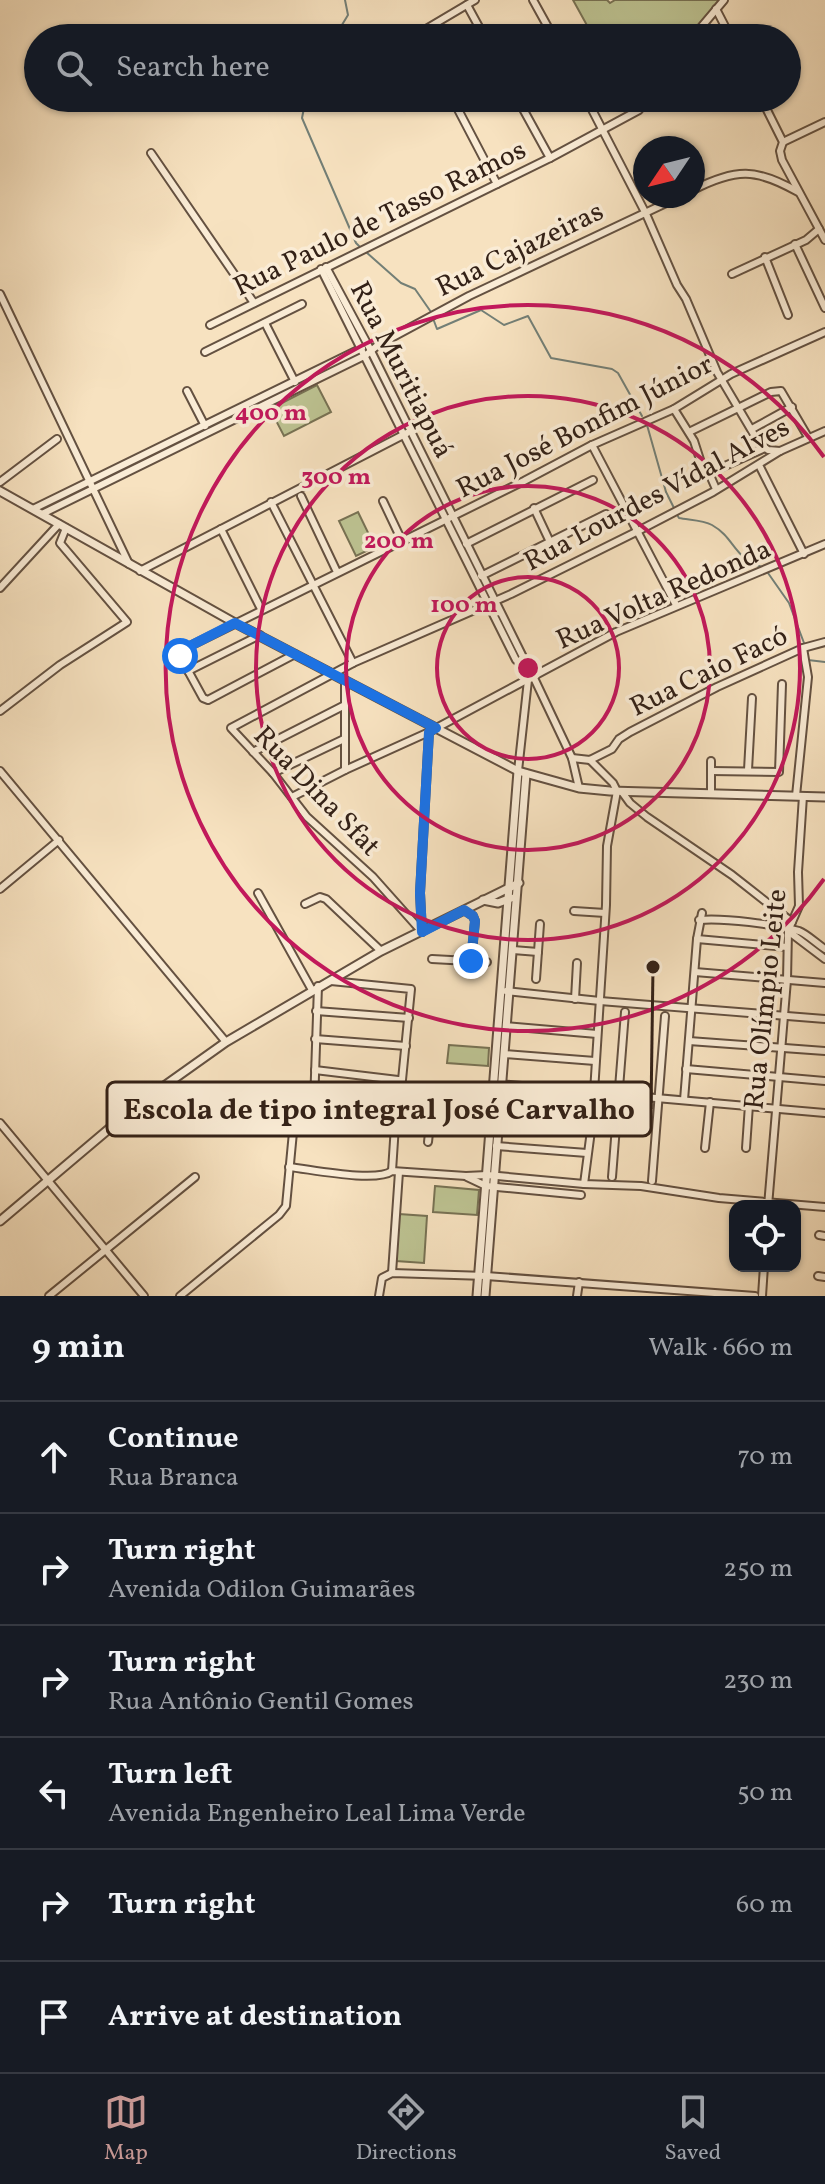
<!DOCTYPE html>
<html lang="en">
<head>
<meta charset="utf-8">
<style>
  :root { --surface:#171b24; --page:#20242c; --text:#f1f3f6; --muted:#9ea1a6; --line:#363941; --accent:#c59692 }
  body { margin:0; font-family:Vollkorn,serif; background:var(--page); color:var(--text) }
  .controls { position:absolute; right:24px; bottom:24px; display:grid; overflow:hidden; border-radius:16px; box-shadow:0 2px 6px #0004 }
  .controls button { width:72px; height:72px; display:grid; place-items:center; padding:0; border:0; border-bottom:2px solid var(--line); background:var(--surface); color:var(--text); font:40px sans-serif }
  .compass { position:absolute; left:633px; top:136px; width:72px; height:72px; border-radius:50%; background:var(--surface); box-shadow:0 2px 6px #0004; rotate:235deg }
  .stop { position:absolute; width:24px; height:24px; margin:-18px; border:6px solid #1a73e8; border-radius:50%; background:#fff }
  .stop.end { background:#1a73e8; border-color:#fff; box-shadow:0 2px 8px #0008 }
  .list { margin:0; padding:0; list-style:none }
  h2 { display:flex; justify-content:space-between; align-items:center; height:104px; margin:0; padding:0 32px; font-size:34px }
  h2 small { font-size:26px; font-weight:400; color:var(--muted) }
  .list li { display:grid; grid-template-columns:52px 1fr auto; gap:24px; align-items:center; box-sizing:border-box; height:112px; padding:0 32px; border-top:2px solid var(--line) }
  .list b { display:block; font-size:30px; white-space:nowrap }
  .list p { margin:0; font-size:26px; white-space:nowrap; color:var(--muted) }
  .list em { font-size:26px; font-style:normal; color:var(--muted) }
  .icon { flex:none; width:44px; height:44px; fill:none; stroke:currentColor; stroke-width:2; stroke-linecap:round; stroke-linejoin:round }
  .map { position:relative; flex:none; width:825px; height:1296px; overflow:hidden }
  .search { position:absolute; background:var(--surface); box-shadow:0 2px 6px #0004; left:24px; right:24px; top:24px; height:88px; display:flex; align-items:center; gap:20px; box-sizing:border-box; padding:0 28px; border-radius:44px; color:var(--muted); font-size:30px }
  .sheet { height:776px; background:var(--surface) }
  nav { display:flex; justify-content:space-around; align-items:center; box-sizing:border-box; height:112px; border-top:2px solid var(--line); background:var(--surface); font-size:22px; color:var(--muted) }
  nav a { display:grid; justify-items:center; gap:4px }
  nav .on { color:var(--accent) }
  .map>svg:first-child { display:block }
  .green { fill:#bdc392; stroke:#787254; stroke-width:2 }
  .lines { fill:none; stroke-linecap:round; stroke-linejoin:round }
  .stream { stroke:#737f76; stroke-width:2 }
  .minor-casing { stroke:#645141; stroke-width:10 }
  .tertiary-casing { stroke:#645141; stroke-width:11 }
  .minor { stroke:#faecd6; stroke-width:6 }
  .tertiary { stroke:#faecd6; stroke-width:7 }
  .route { stroke:#1a73e8; stroke-width:10 }
  .ring { fill:none; stroke:#c2185b; stroke-width:4 }
  .labels { text-anchor:middle; stroke-width:7; stroke-linejoin:round; paint-order:stroke }
  .street-label { font-size:28px; fill:#332117; stroke:#faecd6 }
  .centre { fill:#c2185b; stroke:#faecd6; stroke-width:4 }
  .ring-label { font-size:24px; text-anchor:middle; font-weight:bold; fill:#c2185b; stroke:#faecd6; stroke-width:7; stroke-linejoin:round; paint-order:stroke }
  .leader { fill:none; stroke:#332117; stroke-width:3 }
  .callout-dot { fill:#332117; stroke:#faecd6; stroke-width:3 }
  .callout { fill:#faecd6; stroke:#332117; stroke-width:3 }
  .callout-label { font-size:30px; text-anchor:middle; font-weight:bold; fill:#332117 }
</style>
</head>
<body>
<div class="map">
<svg width="825" height="1296" viewBox="0 0 825 1296">
  <rect width="100%" height="100%" fill="#f7e2c0"/>
  <filter id="stains"><feTurbulence type="fractalNoise" baseFrequency=".0025" numOctaves="4"/><feColorMatrix values="0 0 0 0 .2 0 0 0 0 .09 0 0 0 0 .02 0 0 0 .5 -.17"/></filter>
  <radialGradient id="worn" r=".72"><stop offset=".6" stop-color="#630" stop-opacity="0"/><stop offset="1" stop-color="#630" stop-opacity=".3"/></radialGradient>
  <g class="green">
    <path d="M573,0H607L610,3L615,0H722L688,38H594Z"/>
    <path d="M317,385L331,412L284,436L270,409Z"/>
    <path d="M358,512L375,547L356,556L339,521Z"/>
    <path d="M449,1045L489,1048L488,1066L447,1063Z"/>
    <path d="M435,1186L479,1190L477,1215L433,1212Z"/>
    <path d="M399,1214L427,1216L424,1263L396,1261Z"/>
  </g>
  <g class="lines">
    <g class="stream">
      <path d="M334,38L348,15L345,0"/>
      <path d="M306,98L302,118L356,243L360,247"/>
      <path d="M366,252L401,283L415,289L431,312"/>
      <path d="M434,321L437,329L481,310L504,325L528,316L551,358L612,369L618,373L642,416"/>
      <path d="M647,425L666,492L674,508"/>
      <path d="M676,513L679,518C689,520 703,520 712,525C735,538 733,558 762,567"/>
      <path d="M768,573L789,603L804,643"/>
      <path d="M808,660L825,662"/>
    </g>
    <defs>
      <g id="minor">
        <path d="M533,0L554,38"/>
        <path d="M467,5L485,38"/>
        <path d="M716,9L731,38"/>
        <path d="M422,38L426,29L475,0"/>
        <path d="M692,38L724,0"/>
        <path d="M452,98L497,184"/>
        <path d="M517,98L550,158"/>
        <path d="M586,98L646,214L677,285L686,299L717,372L759,443L768,450L780,451"/>
        <path d="M761,98L783,142L780,151L782,160L825,240"/>
        <path d="M783,142L825,122"/>
        <path d="M151,153L254,303"/>
        <path d="M693,190C736,168 756,168 798,192"/>
        <path d="M795,244L825,308"/>
        <path d="M765,257L788,315"/>
        <path d="M326,267L369,347L523,657L522,665L528,680L518,771"/>
        <path d="M321,269L516,660L522,665"/>
        <path d="M732,274L806,240L819,229"/>
        <path d="M0,294L129,564"/>
        <path d="M265,323L295,382"/>
        <path d="M210,325L550,158L639,110L646,98"/>
        <path d="M205,352L302,304"/>
        <path d="M187,391L205,426"/>
        <path d="M674,409L694,441L704,472L709,473L716,489"/>
        <path d="M752,429L792,407"/>
        <path d="M689,432L771,392L781,391L808,437"/>
        <path d="M592,445L676,605"/>
        <path d="M759,465L804,554"/>
        <path d="M709,473L765,448"/>
        <path d="M0,482L57,439"/>
        <path d="M301,496L337,572"/>
        <path d="M383,501L402,541"/>
        <path d="M271,502L353,663"/>
        <path d="M534,508L550,542"/>
        <path d="M33,509L362,348"/>
        <path d="M42,514L366,355L378,345L469,296L681,196"/>
        <path d="M221,529L261,609"/>
        <path d="M466,544L593,480"/>
        <path d="M140,571L407,433"/>
        <path d="M481,576L606,514"/>
        <path d="M0,588L59,524"/>
        <path d="M295,654L208,700L203,698L180,656L186,648L524,481L592,445L674,409L731,374L825,332"/>
        <path d="M188,671L260,635"/>
        <path d="M534,678L572,758L579,788"/>
        <path d="M0,711L60,665L127,622L60,543L66,528"/>
        <path d="M253,752L343,706"/>
        <path d="M572,758L590,760L612,749L619,739L630,732L717,687L803,648L825,642"/>
        <path d="M345,770V680"/>
        <path d="M748,770L752,698"/>
        <path d="M0,771L226,1042"/>
        <path d="M711,771L779,772L782,684"/>
        <path d="M273,773L344,739"/>
        <path d="M622,792L630,803L647,817L732,875L792,922"/>
        <path d="M711,794V761"/>
        <path d="M796,796L808,677L803,648"/>
        <path d="M292,797L345,770L429,732L616,632L825,544"/>
        <path d="M0,889L59,840"/>
        <path d="M258,893L312,990"/>
        <path d="M305,904L320,897L326,899L381,951"/>
        <path d="M464,910L473,916L475,921L471,961"/>
        <path d="M574,911L605,913"/>
        <path d="M699,920C726,918 773,924 799,931C807,934 817,944 825,949"/>
        <path d="M788,931L825,959"/>
        <path d="M422,932L373,877L307,817L273,773L231,728L353,663L511,594L636,532L713,492L780,451L825,431"/>
        <path d="M422,932L420,893L429,732"/>
        <path d="M697,939L787,947"/>
        <path d="M513,950L538,952"/>
        <path d="M432,959L487,962"/>
        <path d="M695,972L825,983"/>
        <path d="M536,979L540,924"/>
        <path d="M331,981L411,989L402,1080H398L392,1171"/>
        <path d="M506,991L600,1001L825,1019"/>
        <path d="M575,999L577,963"/>
        <path d="M316,1011L409,1018"/>
        <path d="M506,1026L597,1034"/>
        <path d="M315,1039L406,1046"/>
        <path d="M689,1041L825,1051"/>
        <path d="M504,1054L595,1061"/>
        <path d="M686,1069L825,1081"/>
        <path d="M315,1070L398,1080"/>
        <path d="M498,1084L825,1113"/>
        <path d="M684,1100L697,939L702,913"/>
        <path d="M407,1113L490,1121"/>
        <path d="M500,1117L592,1123"/>
        <path d="M0,1123L144,1296"/>
        <path d="M428,1142L431,1115"/>
        <path d="M496,1146L587,1153"/>
        <path d="M705,1148L710,1102"/>
        <path d="M746,1148L749,1105"/>
        <path d="M289,1167C310,1169 376,1183 392,1171L466,1176L487,1175L584,1184L641,1186L719,1198L825,1207"/>
        <path d="M467,1177L486,1186L581,1195"/>
        <path d="M612,1177L625,1012"/>
        <path d="M652,1181L665,1016"/>
        <path d="M584,1184L592,1123L606,905L607,846L617,791L613,783L590,760"/>
        <path d="M768,1206L787,980L788,931L799,906L798,872L803,796"/>
        <path d="M819,1235L825,1236"/>
        <path d="M392,1273L399,1172"/>
        <path d="M818,1276L825,1277"/>
        <path d="M49,1296L195,1177"/>
        <path d="M180,1296L279,1215L286,1206L295,1111L301,1105H314L318,986"/>
        <path d="M379,1296L382,1278L392,1273L486,1276L755,1296"/>
        <path d="M577,1296L579,1282"/>
        <path d="M762,1296L764,1266"/>
      </g>
      <g id="tertiary">
        <path d="M0,491L235,623L518,771L579,788L610,791L825,797"/>
        <path d="M483,900L498,903L511,898"/>
        <path d="M0,1221L136,1106L226,1042L381,951L519,883"/>
        <path d="M477,1296L518,771"/>
        <path d="M485,1296L526,774"/>
      </g>
    </defs>
    <use href="#minor" class="minor-casing"/>
    <use href="#tertiary" class="tertiary-casing"/>
    <use href="#minor" class="minor"/>
    <use href="#tertiary" class="tertiary"/>
  </g>
  <g class="lines">
    <path class="route" d="M180,656L186,648L235,623L436,728L429,732L420,893L422,932L464,910L473,916L475,921L471,961"/>
  </g>
  <g class="ring">
    <circle cx="528" cy="668" r="91"/>
    <circle cx="528" cy="668" r="182"/>
    <circle cx="528" cy="668" r="272"/>
    <path d="M824 879A363 363 0 1 1 824 457"/>
  </g>
  <g class="labels">
    <g class="street-label">
      <text transform="translate(379 217) rotate(-26)" y="10">Rua Paulo de Tasso Ramos</text>
      <text transform="translate(519 248) rotate(-26)" y="10">Rua Cajazeiras</text>
      <text transform="translate(403 369) rotate(63)" y="10">Rua Muritiapuá</text>
      <text transform="translate(584 425) rotate(-27)" y="10">Rua José Bonfim Júnior</text>
      <text transform="translate(656 493) rotate(-28)" y="10">Rua Lourdes Vídal Alves</text>
      <text transform="translate(663 593) rotate(-24)" y="10">Rua Volta Redonda</text>
      <text transform="translate(708 670) rotate(-26)" y="10">Rua Caio Facó</text>
      <text transform="translate(318 790) rotate(46)" y="10">Rua Dina Sfat</text>
      <text transform="translate(764 999) rotate(-84)" y="10">Rua Olímpio Leite</text>
    </g>
  </g>
  <circle cx="528" cy="668" r="12" class="centre"/>
  <g class="ring-label">
    <text x="271" y="420">400 m</text>
    <text x="336" y="484">300 m</text>
    <text x="399" y="548">200 m</text>
    <text x="464" y="612">100 m</text>
  </g>
  <path class="leader" d="M653 967L651 1109"/>
  <circle class="callout-dot" cx="653" cy="967" r="8"/>
  <rect class="callout" x="107" y="1082" width="544" height="54" rx="8"/>
  <g class="callout-label">
    <text x="379" y="1119">Escola de tipo integral José Carvalho</text>
  </g>
  <rect width="100%" height="100%" filter="url(#stains)"/>
  <rect width="100%" height="100%" fill="url(#worn)"/>
</svg>
<div class="controls">
<button><svg class="icon" aria-label="locate" viewBox="0 0 24 24"><circle cx="12" cy="12" r="6"/><path d="M12 2v4M12 18v4M2 12h4M18 12h4"/></svg></button>
</div>
<svg class="compass" viewBox="-18 -18 36 36"><path d="M0-13l5 13h-10z" fill="#e53935"/><path d="M0 13l5-13h-10z" fill="#9ea1a6"/></svg>
<div class="stop" style="left:180px;top:656px"></div>
<div class="stop end" style="left:471px;top:961px"></div>
<div class="search"><svg class="icon" aria-label="search" viewBox="0 0 24 24"><circle cx="10" cy="10" r="6"/><path d="M15 15l6 6"/></svg>Search here</div>
</div>
<section class="sheet">
<h2>9 min<small>Walk · 660 m</small></h2>
<ul class="list">
<li><svg class="icon" aria-label="ahead" viewBox="0 0 24 24"><path d="M12 20V5M6 11l6-6 6 6"/></svg><div><b>Continue</b><p>Rua Branca</p></div><em>70 m</em></li>
<li><svg class="icon" aria-label="right" viewBox="0 0 24 24"><path d="M7 20v-9h11M14 6l5 5-5 5"/></svg><div><b>Turn right</b><p>Avenida Odilon Guimarães</p></div><em>250 m</em></li>
<li><svg class="icon" aria-label="right" viewBox="0 0 24 24"><path d="M7 20v-9h11M14 6l5 5-5 5"/></svg><div><b>Turn right</b><p>Rua Antônio Gentil Gomes</p></div><em>230 m</em></li>
<li><svg class="icon" aria-label="left" viewBox="0 0 24 24"><path d="M17 20v-9H6M10 6l-5 5 5 5"/></svg><div><b>Turn left</b><p>Avenida Engenheiro Leal Lima Verde</p></div><em>50 m</em></li>
<li><svg class="icon" aria-label="right" viewBox="0 0 24 24"><path d="M7 20v-9h11M14 6l5 5-5 5"/></svg><div><b>Turn right</b></div><em>60 m</em></li>
<li><svg class="icon" aria-label="arrive" viewBox="0 0 24 24"><path d="M6 21V4h12l-3 4 3 4H6"/></svg><div><b>Arrive at destination</b></div></li>
</ul>
</section>
<nav>
<a class="on"><svg class="icon" aria-label="map" viewBox="0 0 24 24"><path d="M3 6l6-2 6 2 6-2v14l-6 2-6-2-6 2zM9 4v14M15 6v14"/></svg>Map</a>
<a><svg class="icon" aria-label="directions" viewBox="0 0 24 24"><path d="M12 3l9 9-9 9-9-9zM9 14v-3h6M13 9l2 2-2 2"/></svg>Directions</a>
<a><svg class="icon" aria-label="saved" viewBox="0 0 24 24"><path d="M7 4h10v16l-5-4-5 4z"/></svg>Saved</a>
</nav>
</body>
</html>
